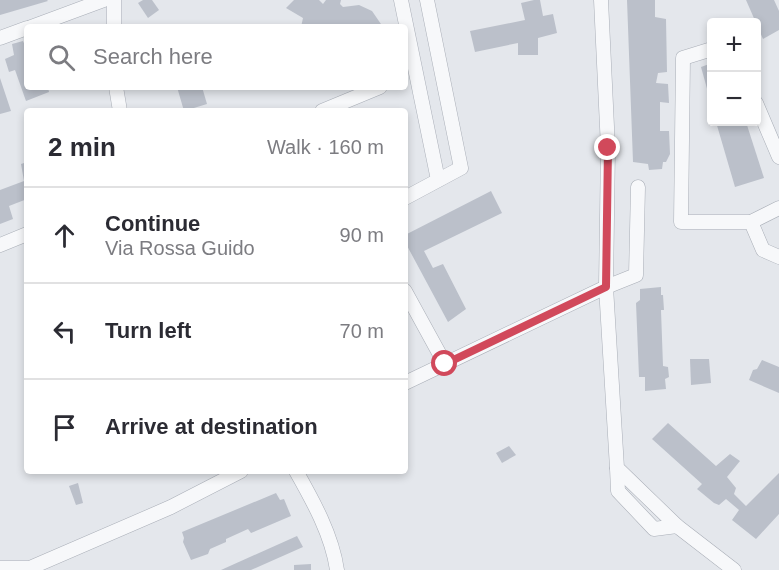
<!DOCTYPE html>
<html lang="en">
<head>
<meta charset="utf-8">
<style>
  :root { --surface:#fff; --page:#f2f2f3; --text:#2b2b33; --muted:#7c7c81; --line:#e1e1e2 }
  body { margin:0; font-family:Arial,sans-serif; background:var(--page); color:var(--text) }
  .controls { position:absolute; right:18px; top:18px; display:grid; overflow:hidden; border-radius:6px; box-shadow:0 3px 9px #0003 }
  .controls button { width:54px; height:54px; display:grid; place-items:center; padding:0; border:0; border-bottom:2px solid var(--line); background:var(--surface); color:var(--text); font:30px sans-serif }
  .stop { position:absolute; width:18px; height:18px; margin:-14px; border:4px solid #d1495b; border-radius:50%; background:#fff }
  .stop.end { background:#d1495b; border-color:#fff; box-shadow:0 2px 6px #0008 }
  .list { margin:0; padding:0; list-style:none }
  h2 { display:flex; justify-content:space-between; align-items:center; height:78px; margin:0; padding:0 24px; font-size:26px }
  h2 small { font-size:20px; font-weight:400; color:var(--muted) }
  .list li { display:grid; grid-template-columns:39px 1fr auto; gap:18px; align-items:center; box-sizing:border-box; height:96px; padding:0 24px; border-top:2px solid var(--line) }
  .list b { display:block; font-size:22px; white-space:nowrap }
  .list p { margin:0; font-size:20px; white-space:nowrap; color:var(--muted) }
  .list em { font-size:20px; font-style:normal; color:var(--muted) }
  .icon { flex:none; width:33px; height:33px; fill:none; stroke:currentColor; stroke-width:2; stroke-linecap:round; stroke-linejoin:round }
  .map { position:relative; flex:none; width:779px; height:570px; overflow:hidden }
  .search { position:absolute; background:var(--surface); box-shadow:0 3px 9px #0003; left:24px; top:24px; width:384px; height:66px; display:flex; align-items:center; gap:15px; box-sizing:border-box; padding:0 21px; border-radius:6px; color:var(--muted); font-size:22px }
  .panel { position:absolute; background:var(--surface); box-shadow:0 3px 9px #0003; left:24px; top:108px; width:384px; height:366px; border-radius:6px }
  .map>svg:first-child { display:block }
  .building { fill:#bbc0ca }
  .lines { fill:none; stroke-linecap:round; stroke-linejoin:round }
  .minor-casing { stroke:#a9aeb7; stroke-width:15 }
  .minor { stroke:#f7f8fa; stroke-width:14 }
  .route { stroke:#d1495b; stroke-width:8 }
</style>
</head>
<body>
<div class="map">
<svg width="779" height="570" viewBox="0 0 779 570">
  <rect width="100%" height="100%" fill="#e4e7ec"/>
  <g class="building">
    <path d="M0,0H47L48,1L0,15Z"/>
    <path d="M143,0H152L159,10L148,18L138,3Z"/>
    <path d="M294,0H319L323,4L326,0H341L340,4L343,7L359,5L372,11L383,27H301L303,18L286,8Z"/>
    <path d="M534,0H540L543,16L553,14L557,33L538,38V55H518V43L475,52L470,31L525,20L521,3Z"/>
    <path d="M627,0H655V17L666,19L667,72L658,73L656,83L668,84L669,103L660,102V131H669L670,154L666,162H663L662,169L649,170L648,164L633,162Z"/>
    <path d="M746,0H774L779,11V30L763,39Z"/>
    <path d="M23,41L27,50V87H48L49,92L26,101L15,70L9,72L5,59L14,55L12,44Z"/>
    <path d="M712,63V103H711L701,67Z"/>
    <path d="M0,78L11,111L0,114Z"/>
    <path d="M177,87H202L207,104L184,111Z"/>
    <path d="M716,122H746L764,178L735,187Z"/>
    <path d="M27,162V199L9,206L13,219L0,224V190L24,181L21,164Z"/>
    <path d="M491,191L502,213L424,251L433,268L443,264L466,309L448,322L405,242V235Z"/>
    <path d="M661,287V295H663L664,310H661L663,366L668,367L669,377L665,379L666,389L645,391V377H639L636,303L640,300V289Z"/>
    <path d="M690,359H709L711,383L691,385Z"/>
    <path d="M762,360L779,367V393L749,380L753,370L757,369Z"/>
    <path d="M668,423L716,466L730,454L740,461L727,477L736,488L734,494L746,506L779,473V514L756,539L732,520L739,510L726,499L719,505L714,503L697,489L702,484L652,439Z"/>
    <path d="M509,446L516,455L502,463L496,453Z"/>
    <path d="M78,483L83,503L76,505L69,486Z"/>
    <path d="M276,493L280,500L284,499L291,516L251,533L248,529L226,539V542L210,549L208,554L191,560L183,542L184,538L182,532Z"/>
    <path d="M297,536L303,547L251,570H221Z"/>
    <path d="M311,564V570H294V565Z"/>
  </g>
  <g class="lines">
    <defs>
      <g id="minor">
        <path d="M401,0L438,180"/>
        <path d="M601,0L608,148L606,287L617,468L677,526L734,570"/>
        <path d="M31,27L104,0"/>
        <path d="M114,27V0"/>
        <path d="M0,38L27,28"/>
        <path d="M712,49L683,58L681,222H751L779,208"/>
        <path d="M116,87L120,111"/>
        <path d="M756,103L779,157"/>
        <path d="M322,111L380,87"/>
        <path d="M405,198L461,168L427,0"/>
        <path d="M751,222L763,250L779,257"/>
        <path d="M0,245L27,234"/>
        <path d="M405,291L445,364"/>
        <path d="M405,383L606,287L636,275L638,187"/>
        <path d="M617,468L618,491L654,529L677,526"/>
        <path d="M296,471C313,501 332,535 337,570"/>
        <path d="M0,568H30L171,507L241,471"/>
      </g>
    </defs>
    <use href="#minor" class="minor-casing"/>
    <use href="#minor" class="minor"/>
  </g>
  <g class="lines">
    <path class="route" d="M445,364L606,287L608,148"/>
  </g>
</svg>
<div class="controls">
<button>+</button>
<button>−</button>
</div>
<div class="stop" style="left:445px;top:364px"></div>
<div class="stop end" style="left:608px;top:148px"></div>
<div class="search"><svg class="icon" aria-label="search" viewBox="0 0 24 24"><circle cx="10" cy="10" r="6"/><path d="M15 15l6 6"/></svg>Search here</div>
<section class="panel">
<h2>2 min<small>Walk · 160 m</small></h2>
<ul class="list">
<li><svg class="icon" aria-label="ahead" viewBox="0 0 24 24"><path d="M12 20V5M6 11l6-6 6 6"/></svg><div><b>Continue</b><p>Via Rossa Guido</p></div><em>90 m</em></li>
<li><svg class="icon" aria-label="left" viewBox="0 0 24 24"><path d="M17 20v-9H6M10 6l-5 5 5 5"/></svg><div><b>Turn left</b></div><em>70 m</em></li>
<li><svg class="icon" aria-label="arrive" viewBox="0 0 24 24"><path d="M6 21V4h12l-3 4 3 4H6"/></svg><div><b>Arrive at destination</b></div></li>
</ul>
</section>
</div>
</body>
</html>
